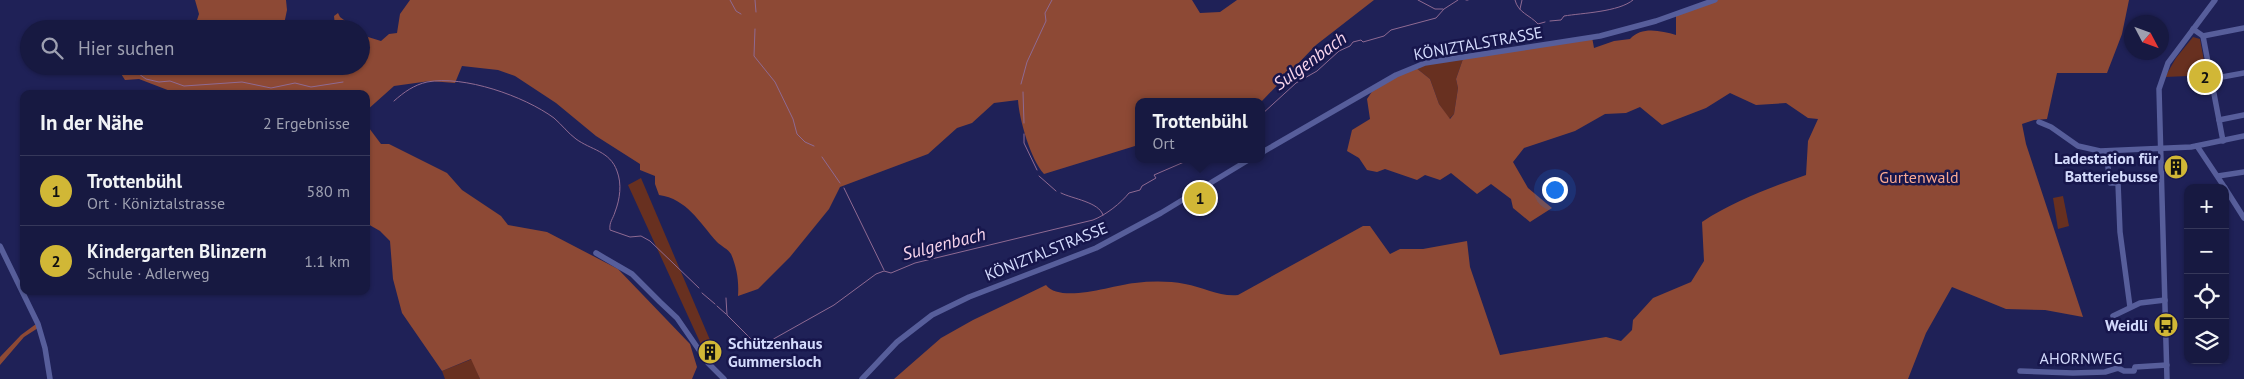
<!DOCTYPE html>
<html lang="de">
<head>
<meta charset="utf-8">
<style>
  :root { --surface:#171941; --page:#202248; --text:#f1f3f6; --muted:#9ea0b1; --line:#36385a; --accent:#d1b736 }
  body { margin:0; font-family:"PT Sans",sans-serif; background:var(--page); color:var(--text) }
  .controls { position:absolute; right:15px; bottom:15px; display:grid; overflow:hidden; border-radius:10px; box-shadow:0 1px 4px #0004 }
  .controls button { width:45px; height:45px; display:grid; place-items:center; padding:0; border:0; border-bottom:1px solid var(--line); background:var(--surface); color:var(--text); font:25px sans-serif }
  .compass { position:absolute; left:2124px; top:15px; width:45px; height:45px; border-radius:50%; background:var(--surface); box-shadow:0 1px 4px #0004; rotate:131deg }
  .you { position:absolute; left:1554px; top:189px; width:18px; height:18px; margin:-12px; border:4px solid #fff; border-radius:50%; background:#1a73e8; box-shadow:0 0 0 8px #1a73e833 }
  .badge { display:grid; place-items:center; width:32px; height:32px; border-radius:50%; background:var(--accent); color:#111; font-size:16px; font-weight:700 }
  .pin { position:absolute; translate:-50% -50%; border:2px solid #fff; box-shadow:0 1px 5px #0006 }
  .popup { position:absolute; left:1135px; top:98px; width:130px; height:65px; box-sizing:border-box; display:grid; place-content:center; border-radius:10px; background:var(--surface); filter:drop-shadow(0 1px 4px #0005); font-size:16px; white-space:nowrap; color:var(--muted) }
  .popup b { font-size:19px; color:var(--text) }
  .popup::after { content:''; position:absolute; left:50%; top:100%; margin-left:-10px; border:10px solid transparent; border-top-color:var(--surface) }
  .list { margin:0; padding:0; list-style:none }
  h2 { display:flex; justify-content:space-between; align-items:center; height:65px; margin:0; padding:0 20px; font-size:21px }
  h2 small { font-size:16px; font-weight:400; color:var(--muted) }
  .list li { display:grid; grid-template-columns:32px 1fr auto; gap:15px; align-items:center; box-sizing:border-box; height:70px; padding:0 20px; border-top:1px solid var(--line) }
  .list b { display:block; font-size:19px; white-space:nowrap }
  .list p { margin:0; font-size:16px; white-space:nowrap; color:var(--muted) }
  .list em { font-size:16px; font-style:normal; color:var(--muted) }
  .icon { flex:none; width:28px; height:28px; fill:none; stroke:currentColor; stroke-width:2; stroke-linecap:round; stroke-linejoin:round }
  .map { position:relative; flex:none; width:2244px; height:379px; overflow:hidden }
  .search { position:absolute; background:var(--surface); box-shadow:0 1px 4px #0004; left:20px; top:20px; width:350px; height:55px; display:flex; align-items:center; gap:12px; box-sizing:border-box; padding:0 18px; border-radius:28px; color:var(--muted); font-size:19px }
  .panel { position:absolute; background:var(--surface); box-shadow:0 1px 4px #0004; left:20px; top:90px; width:350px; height:205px; border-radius:10px }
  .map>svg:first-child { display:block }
  .green { fill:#683020 }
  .forest { fill:#8d4935 }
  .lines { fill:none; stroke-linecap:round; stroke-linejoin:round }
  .stream { stroke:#8f6a92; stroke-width:1 }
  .minor { stroke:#575e9b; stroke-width:5.5 }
  .labels { text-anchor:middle; stroke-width:5; stroke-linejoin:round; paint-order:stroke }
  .street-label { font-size:16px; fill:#d3dafc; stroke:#17164c }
  .poi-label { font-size:16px; font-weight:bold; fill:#d3dafc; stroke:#17164c; text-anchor:end }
  .park-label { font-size:16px; fill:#faa991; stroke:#17164c }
  .water-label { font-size:18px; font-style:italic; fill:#f7d4ec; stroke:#17164c }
</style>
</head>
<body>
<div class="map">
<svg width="2244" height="379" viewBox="0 0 2244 379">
  <rect width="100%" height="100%" fill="#1f2157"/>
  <g class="green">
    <path d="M2193,37L2200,39L2205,66L2188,70V76L2165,77L2176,58Z"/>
    <path d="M1464,56L1456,79L1458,88L1454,114L1449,119L1439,104L1430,79L1415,67Z"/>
    <path d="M641,178L713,347L704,351L628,185Z"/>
    <path d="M2063,196L2069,226L2058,229L2053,198Z"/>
    <path d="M472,359L480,379H445L442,371Z"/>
  </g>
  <g class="forest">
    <path d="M195,0H286L287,10L283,29H194L199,14Z"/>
    <path d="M410,0H1192L1200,13L1220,12L1237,0H1374L1316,45L1261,102H1139V151L1135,146L1044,174C1031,160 1019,119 1018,100L994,103L972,123L957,128L928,154L840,187L829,209L790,257L758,289L738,296C739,281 737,268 731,254C728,249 721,246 717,242C699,222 687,199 659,195L655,184V176L640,170V164L596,136L556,103L515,76L498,70L462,66L455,83L430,81L394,86L366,111V94H178L139,79L125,80L116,66H361V31L368,37L381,41L389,34L397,33L400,14Z"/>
    <path d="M1715,0H2129L2122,34L2107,73H2057L2047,119L2034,120L2022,124L2026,144L2083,317L2045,310L2006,309L1952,287L1926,333L1908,379H894L941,338L973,320L1046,285C1061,304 1113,285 1135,283C1152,281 1169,281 1185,284C1203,287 1220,297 1238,295L1363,226H1370L1390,254L1400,249H1423L1467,241L1470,267L1500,355L1606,337L1621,341L1632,330L1633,320L1653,298L1691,282L1704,261L1702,222C1734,201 1769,188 1806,175L1808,141L1818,119L1808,118L1786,103L1756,105L1730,93L1706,108L1662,125L1640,107L1626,113L1605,114L1575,131L1524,148L1513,162L1528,188L1552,208L1530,222L1513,208L1511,199L1491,184L1477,194L1451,173L1440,180L1425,175L1417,180L1385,169L1377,172L1367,170L1359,158L1347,151L1352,130L1370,119L1367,99L1373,90L1415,67L1430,79L1439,104L1450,119L1454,114L1458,88L1456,79L1464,56L1592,37L1594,48L1614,41L1630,39C1642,26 1661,31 1676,35V15Z"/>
    <path d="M338,13L340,17L356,29H328L335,26L334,16Z"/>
    <path d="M366,124L381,144H389L447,173L462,190L501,216L508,225L547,232L618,269L690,344L697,367L692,379H480L471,359L442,371L402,313L393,279L390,241L380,231L366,223Z"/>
    <path d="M36,324L38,328L24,337L0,365V357L21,335Z"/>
  </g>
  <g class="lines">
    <g class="stream">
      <path d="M730,0L736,11L741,14"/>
      <path d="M755,0L756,12"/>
      <path d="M1418,0L1435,9H1443"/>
      <path d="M1466,0H1468"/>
      <path d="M1515,0C1518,13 1530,15 1538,24L1545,22"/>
      <path d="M1520,9L1522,0"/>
      <path d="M1550,21L1561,20L1564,16C1582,13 1619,12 1633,0"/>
      <path d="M755,29L754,56L775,82L793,119L797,134L805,142L814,146"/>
      <path d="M128,66L146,79L159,82L170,81L184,86L242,82L271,88L295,83L311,87L343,82"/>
      <path d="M1021,84L1027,62L1046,21L1045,13L1052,0"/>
      <path d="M1023,92L1024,123"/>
      <path d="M394,101C404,92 414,85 427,82C464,75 524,96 554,118C562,125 568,133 576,139C591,150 610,151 617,171C622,184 620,199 615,212C613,219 609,222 610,230L630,237L641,236L650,241L699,288"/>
      <path d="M1261,115L1296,83L1317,71L1339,51L1350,46L1353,42L1361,40L1363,42L1384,36L1391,30L1436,18L1444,9L1458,0"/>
      <path d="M1024,134V143L1037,170"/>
      <path d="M822,157L840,183"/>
      <path d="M1039,176L1056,191"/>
      <path d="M844,188L884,270"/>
      <path d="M1061,193C1073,199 1099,202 1103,215"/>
      <path d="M702,293L715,304"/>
      <path d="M726,298L727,315L756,344L761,346L834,305L876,274L884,271L891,273L915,263L1093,220C1106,215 1121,203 1129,193L1140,190L1142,186L1156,178L1154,175L1191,159"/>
      <path d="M717,306L726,314"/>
    </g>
    <g class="minor">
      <path d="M2193,29L2203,36L2244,28"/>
      <path d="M2203,36L2223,141"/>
      <path d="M2211,79L2244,73"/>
      <path d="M2219,120L2244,115"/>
      <path d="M2039,122L2051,127L2078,146L2100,151L2191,147L2244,136"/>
      <path d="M2197,146L2225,188"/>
      <path d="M2106,151L2110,183H2118L2120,232L2130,307"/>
      <path d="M1261,153L1396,75L1425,63L1600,36L1656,21L1715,0"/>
      <path d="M2218,176L2244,172"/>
      <path d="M2225,188L2244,218"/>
      <path d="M0,246L38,324L45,348L50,379"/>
      <path d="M596,253L632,274L660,302L677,318L708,363L724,379"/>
      <path d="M2113,316L2140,303L2165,300"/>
      <path d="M2020,371L2073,373L2105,372L2118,368L2124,371H2134L2135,367L2167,365"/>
      <path d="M862,379L897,342L932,315L969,297L1096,248L1161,213L1250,159"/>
      <path d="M2167,379L2159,89L2168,63L2215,0"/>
    </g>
  </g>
  <defs>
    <symbol id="building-disc" viewBox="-11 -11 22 22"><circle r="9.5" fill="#d1b736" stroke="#17164c"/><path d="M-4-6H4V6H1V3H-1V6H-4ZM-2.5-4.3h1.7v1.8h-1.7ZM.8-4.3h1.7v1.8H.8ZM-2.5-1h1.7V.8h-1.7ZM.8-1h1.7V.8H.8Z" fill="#111"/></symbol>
    <symbol id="bus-disc" viewBox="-11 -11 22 22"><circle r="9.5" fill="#d1b736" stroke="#17164c"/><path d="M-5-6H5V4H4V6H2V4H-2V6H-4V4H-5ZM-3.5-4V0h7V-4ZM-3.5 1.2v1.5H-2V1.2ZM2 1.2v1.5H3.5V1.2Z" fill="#111"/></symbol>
  </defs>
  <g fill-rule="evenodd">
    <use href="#building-disc" x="2162" y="153" width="28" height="28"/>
    <use href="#bus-disc" x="2152" y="311" width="28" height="28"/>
    <use href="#building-disc" x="696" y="338" width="28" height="28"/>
  </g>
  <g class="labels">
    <g class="street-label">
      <text transform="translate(1478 43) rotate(-10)" y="6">KÖNIZTALSTRASSE</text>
      <text transform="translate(1046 251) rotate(-22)" y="6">KÖNIZTALSTRASSE</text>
      <text x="2081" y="364">AHORNWEG</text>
    </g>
    <g class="poi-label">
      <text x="2158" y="164">Ladestation für<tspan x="2158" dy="18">Batteriebusse</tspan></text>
      <text x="2148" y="331">Weidli</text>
      <text x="728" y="349" text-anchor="start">Schützenhaus<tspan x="728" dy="18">Gummersloch</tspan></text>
    </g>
    <g class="park-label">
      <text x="1919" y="183">Gurtenwald</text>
    </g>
    <g class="water-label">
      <text transform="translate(1310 61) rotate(-36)" y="6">Sulgenbach</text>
      <text transform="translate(944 244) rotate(-14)" y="6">Sulgenbach</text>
    </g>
  </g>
</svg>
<div class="controls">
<button>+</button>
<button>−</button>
<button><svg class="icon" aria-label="locate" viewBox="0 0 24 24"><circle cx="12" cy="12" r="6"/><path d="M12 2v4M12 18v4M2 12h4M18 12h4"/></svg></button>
<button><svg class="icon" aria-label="layers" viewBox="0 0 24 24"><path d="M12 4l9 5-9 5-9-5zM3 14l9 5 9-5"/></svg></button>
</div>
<svg class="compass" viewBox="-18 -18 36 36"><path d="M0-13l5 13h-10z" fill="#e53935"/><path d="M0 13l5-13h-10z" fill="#9ea0b1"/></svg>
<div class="you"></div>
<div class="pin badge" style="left:1200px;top:198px">1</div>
<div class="popup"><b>Trottenbühl</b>Ort</div>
<div class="pin badge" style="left:2205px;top:77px">2</div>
<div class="search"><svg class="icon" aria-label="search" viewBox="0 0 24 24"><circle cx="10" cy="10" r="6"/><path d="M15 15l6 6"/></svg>Hier suchen</div>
<section class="panel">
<h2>In der Nähe<small>2 Ergebnisse</small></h2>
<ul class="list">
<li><span class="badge">1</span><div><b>Trottenbühl</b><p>Ort · Köniztalstrasse</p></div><em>580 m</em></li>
<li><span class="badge">2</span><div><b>Kindergarten Blinzern</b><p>Schule · Adlerweg</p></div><em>1.1 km</em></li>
</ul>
</section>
</div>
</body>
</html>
